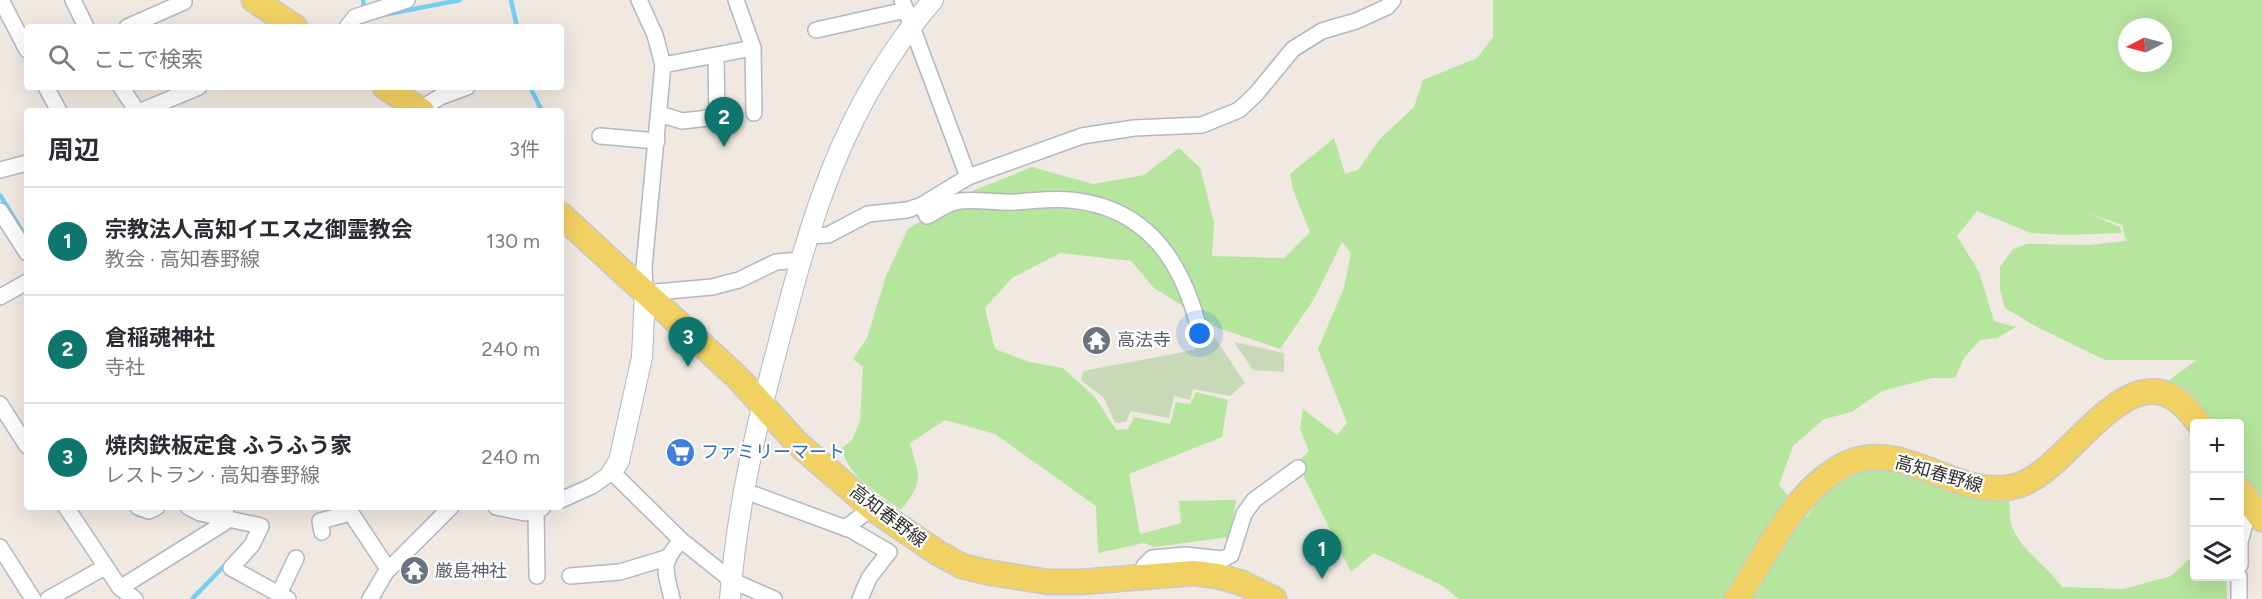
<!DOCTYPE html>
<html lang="ja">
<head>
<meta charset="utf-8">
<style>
  :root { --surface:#fff; --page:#f7f7f7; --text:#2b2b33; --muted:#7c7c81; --line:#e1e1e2; --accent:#0f766e }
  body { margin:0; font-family:Figtree,"Noto Sans JP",sans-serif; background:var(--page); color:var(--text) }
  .controls { position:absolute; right:18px; bottom:18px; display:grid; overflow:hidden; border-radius:6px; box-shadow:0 6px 24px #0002 }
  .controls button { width:54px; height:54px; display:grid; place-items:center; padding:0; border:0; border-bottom:2px solid var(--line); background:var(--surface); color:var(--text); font:30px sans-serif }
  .compass { position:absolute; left:2118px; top:18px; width:54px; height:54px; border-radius:50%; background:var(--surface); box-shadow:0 6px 24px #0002; rotate:264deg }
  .you { position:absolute; left:1200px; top:334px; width:21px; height:21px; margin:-15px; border:4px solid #fff; border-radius:50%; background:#1a73e8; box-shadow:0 0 0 9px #1a73e833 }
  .badge { display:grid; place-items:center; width:39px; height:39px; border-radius:50%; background:var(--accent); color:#fff; font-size:20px; font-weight:700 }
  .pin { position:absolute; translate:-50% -50px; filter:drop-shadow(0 2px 3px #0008) }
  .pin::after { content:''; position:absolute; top:32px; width:21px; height:18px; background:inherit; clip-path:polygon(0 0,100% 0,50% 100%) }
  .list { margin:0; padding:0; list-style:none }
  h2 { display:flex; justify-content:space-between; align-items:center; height:78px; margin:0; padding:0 24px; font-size:26px }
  h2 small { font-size:20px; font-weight:400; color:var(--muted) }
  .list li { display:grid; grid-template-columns:39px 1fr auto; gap:18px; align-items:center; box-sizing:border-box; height:108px; padding:0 24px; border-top:2px solid var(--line) }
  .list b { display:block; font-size:22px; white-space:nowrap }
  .list p { margin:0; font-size:20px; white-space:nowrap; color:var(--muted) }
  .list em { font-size:20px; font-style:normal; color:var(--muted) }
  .icon { flex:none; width:33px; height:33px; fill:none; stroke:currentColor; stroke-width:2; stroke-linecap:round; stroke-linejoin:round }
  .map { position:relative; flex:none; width:2262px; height:599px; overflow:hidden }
  .search { position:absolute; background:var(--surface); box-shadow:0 6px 24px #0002; left:24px; top:24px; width:540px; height:66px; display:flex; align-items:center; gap:15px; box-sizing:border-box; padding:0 21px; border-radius:6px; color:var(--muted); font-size:22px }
  .panel { position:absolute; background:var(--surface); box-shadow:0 6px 24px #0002; left:24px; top:108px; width:540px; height:402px; border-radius:6px }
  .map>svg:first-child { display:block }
  .green { fill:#b6e59e; fill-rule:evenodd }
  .cemetery { fill:#c8d9b8 }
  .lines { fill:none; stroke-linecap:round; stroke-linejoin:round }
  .stream { stroke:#75cff0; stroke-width:4.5 }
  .minor-casing { stroke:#b4b7c1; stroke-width:18 }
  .tertiary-casing { stroke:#b4b7c1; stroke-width:22 }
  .primary-casing { stroke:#c9c9c9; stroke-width:27 }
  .minor { stroke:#fff; stroke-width:15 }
  .tertiary { stroke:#fff; stroke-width:20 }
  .primary { stroke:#f2d163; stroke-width:24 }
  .labels { text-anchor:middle; stroke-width:4.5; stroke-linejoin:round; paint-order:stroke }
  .worship-label { font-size:18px; fill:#5b616d; stroke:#fff; text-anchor:start }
  .shop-label { font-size:18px; fill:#366cbe; stroke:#fff; text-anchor:start }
  .street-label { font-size:18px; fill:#2e2e2e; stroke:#fff }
</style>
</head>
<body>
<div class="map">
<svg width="2262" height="599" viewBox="0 0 2262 599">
  <rect width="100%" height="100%" fill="#efe9e1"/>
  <path class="green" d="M1493,0H2262V496L2240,474V424L2207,423L2196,404L2165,383L2197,360H2105L2037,327L2005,308L2000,289V267L2013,249L2027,244L2088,245L2126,241L2122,225L2087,213L2120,227L2122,233L2064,235L2031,233L1977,211L1957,236L1979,272L1994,321L2016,327L1997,338L1980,340L1964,358L1955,378H1932L1882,391L1852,412L1824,419L1793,446L1779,485L1806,518L1827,488L1857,471L1889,469L1970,494L2009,500C2010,507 2009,517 2011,524C2020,550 2047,566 2062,587L2124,589L2171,576L2194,555V576L2226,577L2227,599H1459L1443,586L1374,553L1351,572L1304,477L1300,460L1309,451L1300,428L1303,409L1337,435L1347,423L1318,349L1344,288L1351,253L1342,242L1314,299L1280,349L1218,328L1154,288L1131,261L1060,253L1012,278L985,308L995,349L1029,362L1063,368L1095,397L1116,430L1128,429L1134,417L1170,424L1176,402L1190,404L1196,392L1228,400L1222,437L1129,474L1140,534L1181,523L1179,501L1236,500L1230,537L1154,547L1144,543L1098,553L1096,506L995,434L945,420L910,443C919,477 925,480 901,510C879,493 847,477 842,448L852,440L860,421L863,367L853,359L867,338L886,276L908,229L960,196L1032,167L1093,184L1144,175L1179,148L1200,168L1214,222L1212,256L1284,258L1310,232L1293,190L1290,174L1334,138L1345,174L1358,170L1380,139L1414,107L1423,80L1477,58L1493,37ZM2127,27H2163V63H2127Z"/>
  <g class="cemetery">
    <path d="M1211,332L1245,383L1230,396L1193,389L1190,400L1174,396L1169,418L1131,411L1126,422L1115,423L1104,398L1081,380L1083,371L1194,350L1203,335Z"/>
    <path d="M1234,342L1284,353V372L1253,370Z"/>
  </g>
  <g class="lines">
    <g class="stream">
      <path d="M363,0L365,12"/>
      <path d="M511,0L517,27"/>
      <path d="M383,15L460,0"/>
      <path d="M530,87L542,111"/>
      <path d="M561,149V166"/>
      <path d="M0,195L27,239"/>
      <path d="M129,507L138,515L148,517"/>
      <path d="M192,599L228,562"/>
    </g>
    <defs>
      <g id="minor">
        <path d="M1,0L27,50"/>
        <path d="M73,0L86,27"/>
        <path d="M639,0L655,35L663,65L644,267L645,293L712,287L739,280L776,262L800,260"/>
        <path d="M902,0L968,177"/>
        <path d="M127,27L184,2"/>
        <path d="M347,27L355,17L407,0"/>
        <path d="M816,30L906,10"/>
        <path d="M753,48L754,113"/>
        <path d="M663,65L753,48L736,0"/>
        <path d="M46,87L59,111"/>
        <path d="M121,87L137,111"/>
        <path d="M141,111L199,87"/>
        <path d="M417,111L440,97L467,87"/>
        <path d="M660,114L682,121L717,117L716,56"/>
        <path d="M600,136L657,141"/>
        <path d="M0,170L27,163"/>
        <path d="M922,205L927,216C937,211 949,202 960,201C978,199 997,203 1015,202C1033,201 1052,198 1070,200C1146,207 1182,260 1199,329"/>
        <path d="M0,211L27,253"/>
        <path d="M806,236L828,235L868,214L907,210L922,205L968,177L1082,136L1134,128L1202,125L1239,110L1256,94L1293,49L1322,31L1356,21L1387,7L1393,0"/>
        <path d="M0,297L27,282"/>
        <path d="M0,404L27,446"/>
        <path d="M745,491L851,530L889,552L869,578L860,599"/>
        <path d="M561,500L592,486L612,472L681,540L731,580L774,599"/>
        <path d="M66,507L120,588L135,599"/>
        <path d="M138,507L149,511L157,507"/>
        <path d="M188,507L200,513L261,526L252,545L231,568L288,599"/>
        <path d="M496,507L525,513L542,508"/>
        <path d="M536,511L537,576"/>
        <path d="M845,528L872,508"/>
        <path d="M322,532L320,521L351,513L388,569"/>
        <path d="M0,547L33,599"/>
        <path d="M2240,565V542L2250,505"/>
        <path d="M1144,575V566L1152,558L1185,555L1223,559L1231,555L1244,514L1254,500L1298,468"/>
        <path d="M570,576L620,572L666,558"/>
        <path d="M120,588L224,523L226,507"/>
        <path d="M279,594L296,558"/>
        <path d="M48,599L105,567"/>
        <path d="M370,599L386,572L451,507"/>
        <path d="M672,599C665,568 660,565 681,540"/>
        <path d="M2239,599V576"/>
      </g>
      <g id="tertiary">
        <path d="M612,472L619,461L642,357L645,293"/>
        <path d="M730,599C736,514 755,431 777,349C811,217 842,106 933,0"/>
      </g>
      <g id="primary">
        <path d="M254,0L295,27"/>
        <path d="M385,87L422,111"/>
        <path d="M561,215L737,377L798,444L872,508L938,553L962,566L986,572L1048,582H1080L1193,573L1218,576L1242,583L1274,599"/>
        <path d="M2240,490L2262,519"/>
        <path d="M1737,599C1768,552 1795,488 1848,463C1904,438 1959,502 2016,486C2074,471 2135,329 2199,424"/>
      </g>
    </defs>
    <use href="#minor" class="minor-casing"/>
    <use href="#tertiary" class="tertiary-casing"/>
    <use href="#primary" class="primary-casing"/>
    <use href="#minor" class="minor"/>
    <use href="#tertiary" class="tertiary"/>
    <use href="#primary" class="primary"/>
  </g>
  <defs>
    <symbol id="temple-disc" viewBox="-11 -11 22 22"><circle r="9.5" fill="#6b7280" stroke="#fff"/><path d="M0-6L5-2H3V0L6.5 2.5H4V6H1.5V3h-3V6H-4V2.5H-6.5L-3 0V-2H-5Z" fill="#fff"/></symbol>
    <symbol id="supermarket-disc" viewBox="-11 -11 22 22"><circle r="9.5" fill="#3f7fe0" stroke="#fff"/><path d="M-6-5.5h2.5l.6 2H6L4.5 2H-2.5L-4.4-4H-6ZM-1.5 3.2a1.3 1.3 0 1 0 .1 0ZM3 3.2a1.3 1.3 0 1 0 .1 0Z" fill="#fff"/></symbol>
  </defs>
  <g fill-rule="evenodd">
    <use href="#temple-disc" x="1080" y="324" width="33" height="33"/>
    <use href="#supermarket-disc" x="664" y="436" width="33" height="33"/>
    <use href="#temple-disc" x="398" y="554" width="33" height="33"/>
  </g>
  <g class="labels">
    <g class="worship-label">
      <text x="1117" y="346">高法寺</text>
      <text x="435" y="577">厳島神社</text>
    </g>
    <g class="shop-label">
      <text x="701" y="458">ファミリーマート</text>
    </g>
    <g class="street-label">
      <text transform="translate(1939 474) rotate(16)" y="6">高知春野線</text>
      <text transform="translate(888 516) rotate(37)" y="6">高知春野線</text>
    </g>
  </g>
</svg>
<div class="controls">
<button>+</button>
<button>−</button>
<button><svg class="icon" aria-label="layers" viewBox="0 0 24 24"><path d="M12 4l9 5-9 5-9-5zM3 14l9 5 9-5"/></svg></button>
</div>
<svg class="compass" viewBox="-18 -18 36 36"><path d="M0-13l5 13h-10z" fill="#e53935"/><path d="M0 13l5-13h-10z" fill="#7c7c81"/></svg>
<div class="you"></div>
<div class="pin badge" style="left:1322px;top:579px">1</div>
<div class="pin badge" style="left:724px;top:147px">2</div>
<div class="pin badge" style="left:688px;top:367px">3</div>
<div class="search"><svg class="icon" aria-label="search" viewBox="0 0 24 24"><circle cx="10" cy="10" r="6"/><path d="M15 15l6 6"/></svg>ここで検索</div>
<section class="panel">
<h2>周辺<small>3件</small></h2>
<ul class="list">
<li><span class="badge">1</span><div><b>宗教法人高知イエス之御霊教会</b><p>教会 · 高知春野線</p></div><em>130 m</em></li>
<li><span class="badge">2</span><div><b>倉稲魂神社</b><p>寺社</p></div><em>240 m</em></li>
<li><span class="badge">3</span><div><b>焼肉鉄板定食 ふうふう家</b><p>レストラン · 高知春野線</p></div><em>240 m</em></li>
</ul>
</section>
</div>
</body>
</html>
